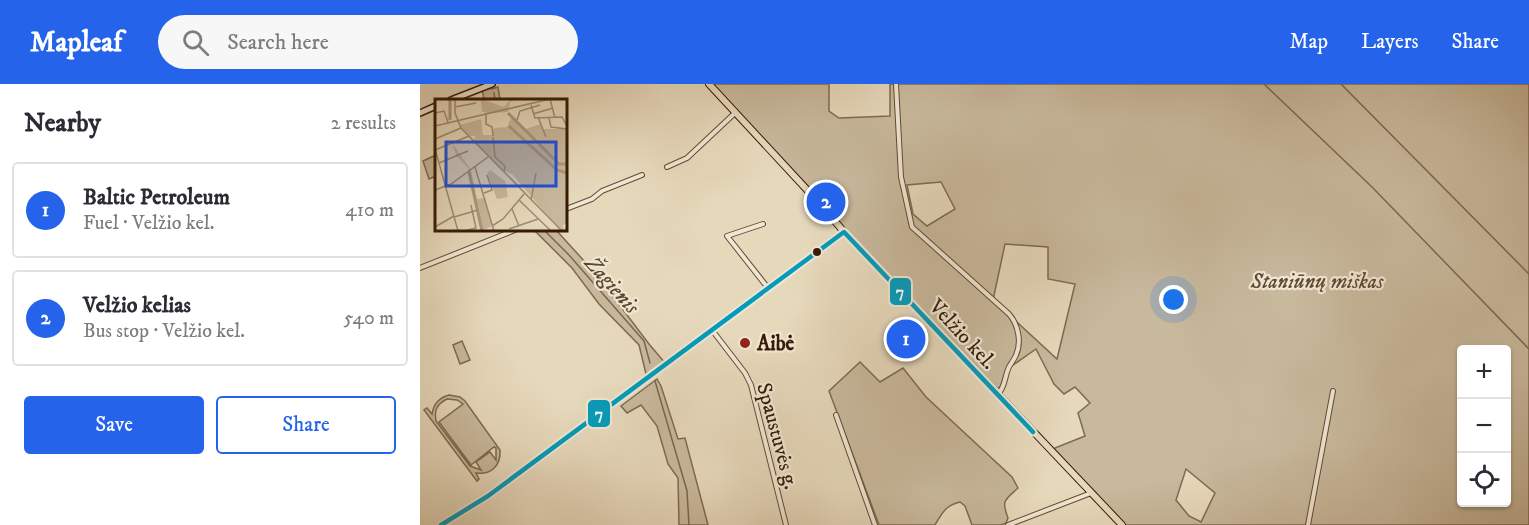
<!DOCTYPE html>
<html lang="en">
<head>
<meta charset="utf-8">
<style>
  :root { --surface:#fff; --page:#f7f7f7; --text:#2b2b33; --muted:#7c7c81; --line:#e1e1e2; --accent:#2563eb }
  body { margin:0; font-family:"IM FELL DW Pica",serif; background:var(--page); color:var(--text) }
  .controls { position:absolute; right:18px; bottom:18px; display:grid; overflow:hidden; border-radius:6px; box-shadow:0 2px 4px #0004 }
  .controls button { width:54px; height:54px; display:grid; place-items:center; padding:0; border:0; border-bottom:2px solid var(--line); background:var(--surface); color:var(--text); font:30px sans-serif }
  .you { position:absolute; left:754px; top:216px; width:21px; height:21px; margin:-15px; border:4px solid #fff; border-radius:50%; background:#1a73e8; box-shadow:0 0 0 9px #1a73e833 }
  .badge { display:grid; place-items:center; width:39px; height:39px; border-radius:50%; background:var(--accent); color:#fff; font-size:20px; font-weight:700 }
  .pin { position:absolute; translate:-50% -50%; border:3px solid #fff; box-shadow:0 2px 6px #0006 }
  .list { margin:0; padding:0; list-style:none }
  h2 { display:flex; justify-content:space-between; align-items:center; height:78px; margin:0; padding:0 24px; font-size:26px }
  h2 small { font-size:20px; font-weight:400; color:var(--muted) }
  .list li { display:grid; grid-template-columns:39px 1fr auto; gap:18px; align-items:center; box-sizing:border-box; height:96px; margin:0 12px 12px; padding:0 12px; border:2px solid var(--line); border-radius:6px }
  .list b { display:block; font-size:22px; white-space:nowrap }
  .list p { margin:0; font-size:20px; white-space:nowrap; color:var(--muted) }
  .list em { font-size:20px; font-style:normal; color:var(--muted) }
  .actions { display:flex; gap:12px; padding:18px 24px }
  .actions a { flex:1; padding:14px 0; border:2px solid var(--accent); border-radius:6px; text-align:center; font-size:21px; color:var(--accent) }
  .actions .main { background:var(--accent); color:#fff }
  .icon { flex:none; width:33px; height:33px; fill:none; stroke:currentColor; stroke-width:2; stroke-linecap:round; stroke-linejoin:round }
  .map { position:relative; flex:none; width:1109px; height:441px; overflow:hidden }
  header { display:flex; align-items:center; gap:36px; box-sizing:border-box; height:84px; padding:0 30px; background:var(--accent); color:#fff }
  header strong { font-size:28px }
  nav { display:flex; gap:33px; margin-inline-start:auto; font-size:21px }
  .search { width:420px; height:54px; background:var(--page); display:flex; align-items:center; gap:15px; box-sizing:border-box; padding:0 21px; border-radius:33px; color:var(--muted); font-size:22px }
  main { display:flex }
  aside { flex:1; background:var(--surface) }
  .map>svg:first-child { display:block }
  .green { fill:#c8b89c; stroke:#7e6a50; stroke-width:1.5; fill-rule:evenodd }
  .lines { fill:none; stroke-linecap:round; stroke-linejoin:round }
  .stream { stroke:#7b664d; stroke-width:1.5 }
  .street-casing { stroke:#614a32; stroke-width:6 }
  .secondary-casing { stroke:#351b05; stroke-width:8 }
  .primary-casing { stroke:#351b05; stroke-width:8 }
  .street { stroke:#efe6d3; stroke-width:4 }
  .secondary { stroke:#efe6d3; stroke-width:5 }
  .primary { stroke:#e6d8bb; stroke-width:6 }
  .bus-1-casing { stroke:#efe6d3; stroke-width:9 }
  .bus-1 { stroke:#059bba; stroke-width:4.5 }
  .bus-dot { fill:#351b05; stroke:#efe6d3; stroke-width:2 }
  .poi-dot { fill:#8f2418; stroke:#efe6d3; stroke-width:2 }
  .labels { text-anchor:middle; stroke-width:4.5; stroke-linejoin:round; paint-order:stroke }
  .park-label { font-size:21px; font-style:italic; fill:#614a32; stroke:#efe6d3 }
  .street-label { font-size:21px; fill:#351b05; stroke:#efe6d3 }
  .poi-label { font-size:21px; font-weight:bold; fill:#351b05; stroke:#efe6d3; text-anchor:start }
  .water-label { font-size:22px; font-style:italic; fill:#5e472f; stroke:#efe6d3 }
  .inset-river { fill:none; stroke:#aa987d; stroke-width:3 }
  .inset-road { fill:none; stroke:#9f8c72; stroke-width:1.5 }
  .view { fill:#1d4ed8; fill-opacity:0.15; stroke:#1d4ed8; stroke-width:3 }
  .inset-edge { fill:none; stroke:#351b05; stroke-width:3 }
  .line-badge { stroke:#efe6d3; stroke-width:2 }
  .badge-label { font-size:16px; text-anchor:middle; font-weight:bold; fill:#fff }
</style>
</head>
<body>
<header>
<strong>Mapleaf</strong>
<div class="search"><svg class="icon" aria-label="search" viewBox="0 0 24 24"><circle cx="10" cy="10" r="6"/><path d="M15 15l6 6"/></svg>Search here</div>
<nav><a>Map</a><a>Layers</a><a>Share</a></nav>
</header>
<main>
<aside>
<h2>Nearby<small>2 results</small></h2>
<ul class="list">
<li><span class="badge">1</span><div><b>Baltic Petroleum</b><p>Fuel · Velžio kel.</p></div><em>410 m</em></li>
<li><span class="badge">2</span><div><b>Velžio kelias</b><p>Bus stop · Velžio kel.</p></div><em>540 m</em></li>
</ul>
<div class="actions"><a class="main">Save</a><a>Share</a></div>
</aside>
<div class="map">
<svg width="1109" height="441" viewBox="0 0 1109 441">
  <rect width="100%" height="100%" fill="#e6d8bb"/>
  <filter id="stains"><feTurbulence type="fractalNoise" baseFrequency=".00333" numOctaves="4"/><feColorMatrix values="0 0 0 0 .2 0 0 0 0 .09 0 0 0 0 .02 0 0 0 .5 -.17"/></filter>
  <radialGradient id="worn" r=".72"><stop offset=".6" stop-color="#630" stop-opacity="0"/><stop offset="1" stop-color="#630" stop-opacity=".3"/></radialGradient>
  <g class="green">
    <path d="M289,0H409V27L419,34L470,32V0H1109V441H702L630,366L665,352L658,329L670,319L655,303L644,310L634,300L616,265L586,286L583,301L577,305V310ZM521,98L535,125L507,142L493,130L487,101ZM585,160L628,163V195L655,200L637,275L573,216ZM1042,266H1086V418H1042ZM766,385L795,409L781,438L769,432L756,416Z"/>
    <path d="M78,3L80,16H64L62,4L72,5Z"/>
    <path d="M16,71V92L9,95L3,77Z"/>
    <path d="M114,146H136L176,190L229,260L246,280L227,294L219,261L179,220L152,184Z"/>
    <path d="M42,257L50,276L40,280L33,261Z"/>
    <path d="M440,278L460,298L483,284L506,313L592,393L598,404C585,416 581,416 588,434L586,439L581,441H552L545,422L540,418C526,421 522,429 515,441H459L409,307Z"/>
    <path d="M237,295L241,302L258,355L265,354L288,441H259L258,394L248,380L237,342L221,321L207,329L201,322Z"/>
    <path d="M29,311L40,313L45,317L80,366C81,382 71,391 56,389L59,395L57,397L4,326L7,324L12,330C14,319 19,314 29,311ZM27,315L37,316L43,320L19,338L51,381L74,363L76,364V376L70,368L56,378L61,386L50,382L16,337C14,326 17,320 27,315Z"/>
  </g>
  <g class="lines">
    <g class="stream">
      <path d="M844,0L952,103L1109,265"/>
      <path d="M921,0L1109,190"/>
      <path d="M74,9L75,16"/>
      <path d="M124,146L149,171L224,257L230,279"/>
      <path d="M235,297L267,407L269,441"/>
    </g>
    <defs>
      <g id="street">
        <path d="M476,0L481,93L492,143L589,230C598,240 602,258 596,271C594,276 591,279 589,283C584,293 586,302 578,310"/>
        <path d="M247,83L267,74L316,28"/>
        <path d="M146,125L172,115L182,107L222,91"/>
        <path d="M343,140L307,152L348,204"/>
        <path d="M0,184L95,146"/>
        <path d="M292,246L325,289L331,301L366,441"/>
        <path d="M416,331L455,441"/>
        <path d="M588,441L671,409"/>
        <path d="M888,441L913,307"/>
      </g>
      <g id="secondary">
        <path d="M31,16L72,0"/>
        <path d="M0,29L16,22"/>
        <path d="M21,441L68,412L424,148"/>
      </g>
      <path id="primary" d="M289,0L402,122L424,148L702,441"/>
    </defs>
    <use href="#street" class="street-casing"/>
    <use href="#secondary" class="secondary-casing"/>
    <use href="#primary" class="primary-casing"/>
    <use href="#street" class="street"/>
    <use href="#secondary" class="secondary"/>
    <use href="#primary" class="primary"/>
    <defs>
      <path id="bus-1" d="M21,441L68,412L424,148L613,348"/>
    </defs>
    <use href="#bus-1" class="bus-1-casing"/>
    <use href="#bus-1" class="bus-1"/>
  </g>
  <circle class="bus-dot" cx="397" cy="168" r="5"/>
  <circle class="poi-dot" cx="325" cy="259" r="6"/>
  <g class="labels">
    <g class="park-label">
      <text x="897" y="204">Staniūnų miškas</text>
    </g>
    <g class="street-label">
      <text transform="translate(543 250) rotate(47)" y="7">Velžio kel.</text>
      <text transform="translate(358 352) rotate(75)" y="7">Spaustuvės g.</text>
    </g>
    <g class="poi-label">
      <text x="337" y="266">Aibė</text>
    </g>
    <g class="water-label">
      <text transform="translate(193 200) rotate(48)" y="8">Žagienis</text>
    </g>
  </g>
  <g transform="translate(15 15)">
    <rect width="132" height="132" fill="#e6d8bb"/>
    <path d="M46,0L69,8L75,1L83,0L75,3L73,13L54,14L47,13ZM77,17L90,30L106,25L108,30H132V124L127,127L132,132H118L124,130L77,75L69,72L39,43L40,37H34L25,26L46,20L48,36H57L59,29L72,28ZM17,44L36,71L42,100L50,99L57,127L47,132L33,69L21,56ZM55,71L70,82L73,98L62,100L52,74Z" fill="#c8b89c"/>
    <path class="inset-river" d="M15,0V21M73,14L124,65H132M74,27L122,71L132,74M34,73L47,132"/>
    <path class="inset-road" d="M20,0V14L26,29L127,132M115,0L120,19M96,6L100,19L127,18L132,27M20,8L41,4M0,14L9,12L13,23M51,14V25L57,28L58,37M98,15L118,9M103,18L111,38M114,19L116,28L132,30M82,21L85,12L105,6M0,27L115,0M58,38L60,58L70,67L69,73M0,40L26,29M0,50L23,132M0,51L34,37M4,64L33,52M40,68L59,132M0,91L16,85L53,58M49,94L57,91L52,76M84,101L116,132M96,101L101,74M77,110L84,127M19,118L43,111M57,127L68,120L89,95M0,128L19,117M74,130L103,120M29,132L41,129L36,106"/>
    <path class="view" d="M11,43H121V87H11Z"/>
    <rect width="132" height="132" class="inset-edge"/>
  </g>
  <g class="line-badge">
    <rect x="469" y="193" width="23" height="29" rx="6" fill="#059bba"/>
    <rect x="167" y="315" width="24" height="29" rx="6" fill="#059bba"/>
  </g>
  <g class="badge-label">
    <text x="480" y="213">7</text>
    <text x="179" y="335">7</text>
  </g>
  <rect width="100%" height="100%" filter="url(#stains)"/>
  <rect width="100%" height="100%" fill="url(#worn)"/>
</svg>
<div class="controls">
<button>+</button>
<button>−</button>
<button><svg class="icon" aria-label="locate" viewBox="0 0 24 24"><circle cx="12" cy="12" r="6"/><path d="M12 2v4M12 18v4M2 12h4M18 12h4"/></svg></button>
</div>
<div class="you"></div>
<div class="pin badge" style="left:486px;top:255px">1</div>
<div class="pin badge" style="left:406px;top:118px">2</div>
</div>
</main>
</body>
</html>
